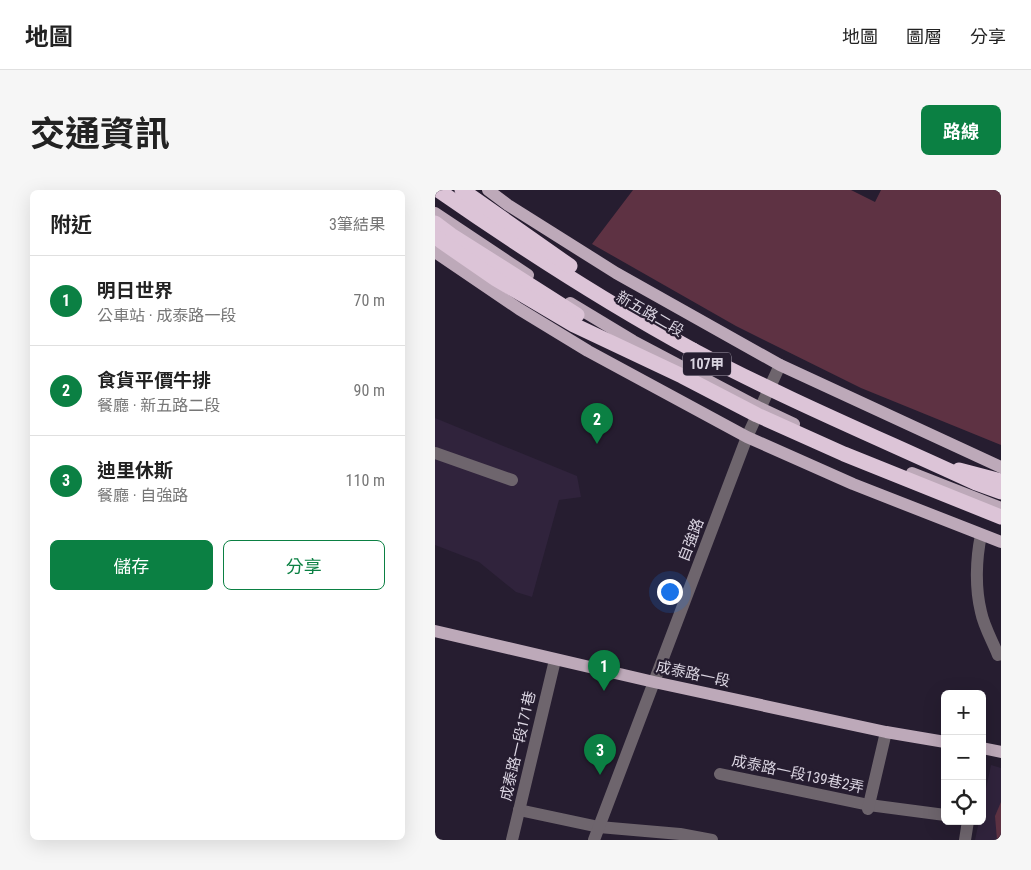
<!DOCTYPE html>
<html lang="zh-TW">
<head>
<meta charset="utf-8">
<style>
  :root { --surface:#fff; --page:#f6f6f6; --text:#222; --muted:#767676; --line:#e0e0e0; --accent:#0b8043 }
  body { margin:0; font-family:"Roboto Condensed","Noto Sans TC",sans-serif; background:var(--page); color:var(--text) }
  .controls { position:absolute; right:15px; bottom:15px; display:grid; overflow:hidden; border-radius:8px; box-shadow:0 5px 20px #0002 }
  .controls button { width:45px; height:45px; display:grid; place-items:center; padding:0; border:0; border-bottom:1px solid var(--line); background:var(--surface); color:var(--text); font:25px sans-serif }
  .you { position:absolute; left:234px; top:401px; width:18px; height:18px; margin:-12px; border:4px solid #fff; border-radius:50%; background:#1a73e8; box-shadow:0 0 0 8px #1a73e833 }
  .badge { display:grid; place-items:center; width:32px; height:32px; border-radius:50%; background:var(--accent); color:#fff; font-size:16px; font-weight:700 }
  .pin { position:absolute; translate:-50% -41px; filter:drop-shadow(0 1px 2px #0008) }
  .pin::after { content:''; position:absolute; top:26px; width:18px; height:15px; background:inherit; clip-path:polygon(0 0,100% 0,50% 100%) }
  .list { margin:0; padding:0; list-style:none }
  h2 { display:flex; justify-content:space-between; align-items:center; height:65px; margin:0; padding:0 20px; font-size:21px }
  h2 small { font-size:16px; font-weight:400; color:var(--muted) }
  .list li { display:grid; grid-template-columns:32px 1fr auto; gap:15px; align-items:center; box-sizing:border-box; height:90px; padding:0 20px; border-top:1px solid var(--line) }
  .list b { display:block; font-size:19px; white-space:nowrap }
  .list p { margin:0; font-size:16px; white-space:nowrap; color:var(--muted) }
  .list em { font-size:16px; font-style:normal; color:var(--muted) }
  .actions { display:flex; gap:10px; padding:15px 20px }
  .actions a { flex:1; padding:11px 0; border:1px solid var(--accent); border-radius:8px; text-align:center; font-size:18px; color:var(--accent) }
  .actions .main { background:var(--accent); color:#fff }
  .icon { flex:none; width:28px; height:28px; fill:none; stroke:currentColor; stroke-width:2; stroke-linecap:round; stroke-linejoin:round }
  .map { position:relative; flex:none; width:566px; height:650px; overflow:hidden; border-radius:8px }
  header { display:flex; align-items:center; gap:30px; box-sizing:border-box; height:70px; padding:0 25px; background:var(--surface); border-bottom:1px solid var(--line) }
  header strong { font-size:24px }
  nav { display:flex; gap:28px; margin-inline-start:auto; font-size:18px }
  .intro { display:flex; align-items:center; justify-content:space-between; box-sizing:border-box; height:120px; padding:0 30px }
  h1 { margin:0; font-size:35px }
  .button { padding:12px 22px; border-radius:8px; background:var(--accent); color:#fff; font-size:18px; font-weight:700 }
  main { display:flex; gap:30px; padding:0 30px }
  aside { flex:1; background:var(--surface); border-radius:8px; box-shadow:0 5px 20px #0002 }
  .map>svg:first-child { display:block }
  .built { fill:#30233c }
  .green { fill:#5e3243 }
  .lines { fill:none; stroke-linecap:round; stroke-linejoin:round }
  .minor { stroke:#6e656d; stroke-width:12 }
  .major { stroke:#bda9b9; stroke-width:12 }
  .highway { stroke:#dcc4d7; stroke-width:15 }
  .highway-bridge { stroke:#dcc4d7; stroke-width:15 }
  .labels { text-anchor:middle; stroke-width:4.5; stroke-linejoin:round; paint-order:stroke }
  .shield { fill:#261d30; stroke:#a49dac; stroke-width:1 }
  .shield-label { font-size:14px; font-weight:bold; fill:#dad4e1 }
  .street-label { font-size:15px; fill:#dad4e1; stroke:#261d30 }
</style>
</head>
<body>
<header>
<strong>地圖</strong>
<nav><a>地圖</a><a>圖層</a><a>分享</a></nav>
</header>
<div class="intro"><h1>交通資訊</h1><a class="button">路線</a></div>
<main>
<aside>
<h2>附近<small>3筆結果</small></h2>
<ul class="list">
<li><span class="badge">1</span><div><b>明日世界</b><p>公車站 · 成泰路一段</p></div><em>70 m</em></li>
<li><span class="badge">2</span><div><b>食貨平價牛排</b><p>餐廳 · 新五路二段</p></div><em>90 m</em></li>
<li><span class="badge">3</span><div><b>迪里休斯</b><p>餐廳 · 自強路</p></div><em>110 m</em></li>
</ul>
<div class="actions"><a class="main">儲存</a><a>分享</a></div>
</aside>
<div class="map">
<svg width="566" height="650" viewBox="0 0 566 650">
  <rect width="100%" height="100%" fill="#261d30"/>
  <g class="built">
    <path d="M0,228L142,286L146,307L124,310L97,407L81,402L44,372L0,355Z"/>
    <path d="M556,575L566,578V650H540L544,631H547V617Z"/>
  </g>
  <g class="green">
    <path d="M198,0H416L440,12L446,0H566V255L426,198L301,136L157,54Z"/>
    <path d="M566,612V650H562L560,626Z"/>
  </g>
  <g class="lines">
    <g class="minor">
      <path d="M0,263L77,290"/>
      <path d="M546,345C541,369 540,398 546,422C549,437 558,452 563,465"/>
      <path d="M285,584L434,615L510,625"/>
      <path d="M433,619L451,542"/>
      <path d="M84,620L164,637L245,644L277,650"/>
      <path d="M77,650L120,470"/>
      <path d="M159,650L312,247L345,175"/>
      <path d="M530,650L533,631"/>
    </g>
    <g class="major">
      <path d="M53,0L73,15L181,83L345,175L566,277"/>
      <path d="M0,23L93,85"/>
      <path d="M0,62L84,119L153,161L312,247L418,294L566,352"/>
      <path d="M135,113L198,151L325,218L359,234"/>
      <path d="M477,283L566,318"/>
      <path d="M0,441L219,492L451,542L510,552"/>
      <path d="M547,558L566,562"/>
    </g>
    <g class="highway">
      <path d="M3,0C85,57 170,112 258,160"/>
      <path d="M27,0L135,76"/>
      <path d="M524,280L566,291"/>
    </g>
    <g class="highway-bridge">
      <path d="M0,33L16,45L142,125"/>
      <path d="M0,47L61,89L139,135L247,186L322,225L409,264L566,327"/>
      <path d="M258,160C350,209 446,249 541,293L566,302"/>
    </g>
  </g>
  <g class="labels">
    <rect class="shield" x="248" y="162.5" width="48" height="23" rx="4"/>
    <g class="shield-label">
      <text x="272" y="179">107甲</text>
    </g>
    <g class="street-label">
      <text transform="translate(215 124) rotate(30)" y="5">新五路二段</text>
      <text transform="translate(256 350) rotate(-69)" y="5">自強路</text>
      <text transform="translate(258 484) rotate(12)" y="5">成泰路一段</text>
      <text transform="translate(83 556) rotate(-77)" y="5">成泰路一段171巷</text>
      <text transform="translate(363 584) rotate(12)" y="5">成泰路一段139巷2弄</text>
    </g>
  </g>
</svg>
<div class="controls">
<button>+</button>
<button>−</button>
<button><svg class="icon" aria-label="locate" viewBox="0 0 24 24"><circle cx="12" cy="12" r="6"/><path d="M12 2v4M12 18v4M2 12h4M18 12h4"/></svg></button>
</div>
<div class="you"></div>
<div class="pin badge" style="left:169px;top:501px">1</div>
<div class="pin badge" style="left:162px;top:254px">2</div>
<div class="pin badge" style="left:165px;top:585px">3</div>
</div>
</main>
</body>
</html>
